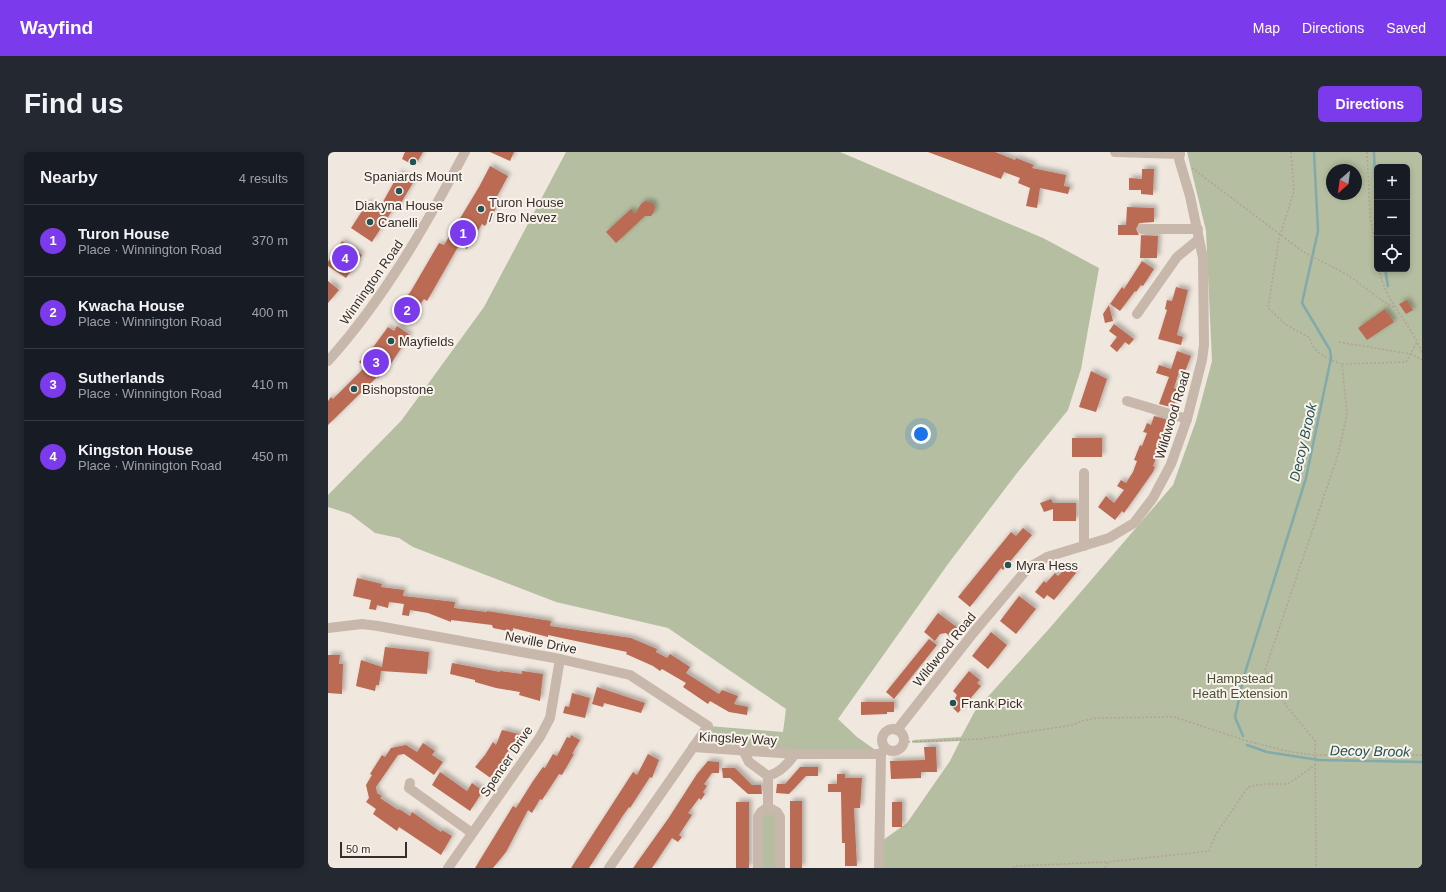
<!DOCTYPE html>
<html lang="en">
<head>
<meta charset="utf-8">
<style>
  :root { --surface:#171b24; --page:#242831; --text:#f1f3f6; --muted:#9ea1a6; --line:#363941; --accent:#7c3aed }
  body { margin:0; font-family:Helvetica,sans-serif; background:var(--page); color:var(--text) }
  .controls { position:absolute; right:12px; top:12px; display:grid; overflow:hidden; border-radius:6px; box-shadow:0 2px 6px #0003 }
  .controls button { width:36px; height:36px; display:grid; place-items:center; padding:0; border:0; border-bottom:1px solid var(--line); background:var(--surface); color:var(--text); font:20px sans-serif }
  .compass { position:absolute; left:998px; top:12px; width:36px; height:36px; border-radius:50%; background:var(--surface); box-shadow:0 2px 6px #0003; rotate:208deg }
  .scale { position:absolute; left:12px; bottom:10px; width:67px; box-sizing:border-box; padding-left:4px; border:2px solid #362e2a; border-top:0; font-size:11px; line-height:14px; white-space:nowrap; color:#362e2a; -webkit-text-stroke:3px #f8f2eb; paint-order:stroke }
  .you { position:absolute; left:593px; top:282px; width:14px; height:14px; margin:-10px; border:3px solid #fff; border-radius:50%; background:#1a73e8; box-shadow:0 0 0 6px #1a73e833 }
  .badge { display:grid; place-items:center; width:26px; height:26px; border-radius:50%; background:var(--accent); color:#fff; font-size:13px; font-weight:700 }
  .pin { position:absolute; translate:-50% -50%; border:2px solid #fff; box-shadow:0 1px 4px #0006 }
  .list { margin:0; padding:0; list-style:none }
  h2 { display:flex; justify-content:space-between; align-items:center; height:52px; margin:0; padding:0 16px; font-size:17px }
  h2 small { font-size:13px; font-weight:400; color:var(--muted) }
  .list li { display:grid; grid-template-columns:26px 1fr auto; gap:12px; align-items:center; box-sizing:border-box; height:72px; padding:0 16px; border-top:1px solid var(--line) }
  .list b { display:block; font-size:15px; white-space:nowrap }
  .list p { margin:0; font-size:13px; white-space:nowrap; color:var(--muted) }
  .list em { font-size:13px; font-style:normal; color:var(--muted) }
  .icon { flex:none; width:22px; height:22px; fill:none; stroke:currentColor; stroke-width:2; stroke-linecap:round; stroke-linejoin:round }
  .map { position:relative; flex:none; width:1094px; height:716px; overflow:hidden; border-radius:6px }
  header { display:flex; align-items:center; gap:24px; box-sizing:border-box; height:56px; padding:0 20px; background:var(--accent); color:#fff }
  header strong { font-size:19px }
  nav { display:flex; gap:22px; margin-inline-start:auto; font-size:14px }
  .intro { display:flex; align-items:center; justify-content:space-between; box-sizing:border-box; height:96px; padding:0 24px }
  h1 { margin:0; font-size:28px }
  .button { padding:10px 18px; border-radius:6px; background:var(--accent); color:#fff; font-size:14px; font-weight:700 }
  main { display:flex; gap:24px; padding:0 24px }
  aside { flex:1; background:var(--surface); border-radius:6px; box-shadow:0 2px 6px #0003 }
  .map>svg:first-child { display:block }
  .green { fill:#b5bea0; fill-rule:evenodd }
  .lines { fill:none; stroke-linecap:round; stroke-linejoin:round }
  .stream { stroke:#80aaab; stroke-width:2.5 }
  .building { fill:#bb6a53; filter:url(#shadow) }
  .path { stroke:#b3a296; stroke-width:1.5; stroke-dasharray:2 2; stroke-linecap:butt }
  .minor { stroke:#c8b8ac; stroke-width:10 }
  .poi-dot { fill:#235254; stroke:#f8f2eb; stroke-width:1.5 }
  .labels { text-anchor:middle; stroke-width:4; stroke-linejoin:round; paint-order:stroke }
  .poi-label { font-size:13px; fill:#362e2a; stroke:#f8f2eb; text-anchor:start }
  .street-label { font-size:13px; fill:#362e2a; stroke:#f8f2eb }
  .park-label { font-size:13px; fill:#465230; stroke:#f8f2eb }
  .water-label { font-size:14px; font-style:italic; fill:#235254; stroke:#f8f2eb }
</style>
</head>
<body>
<header>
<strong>Wayfind</strong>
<nav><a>Map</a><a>Directions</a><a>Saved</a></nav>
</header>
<div class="intro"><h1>Find us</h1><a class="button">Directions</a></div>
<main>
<aside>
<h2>Nearby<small>4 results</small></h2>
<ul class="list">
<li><span class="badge">1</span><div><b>Turon House</b><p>Place · Winnington Road</p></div><em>370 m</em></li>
<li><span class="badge">2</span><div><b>Kwacha House</b><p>Place · Winnington Road</p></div><em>400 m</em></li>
<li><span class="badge">3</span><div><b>Sutherlands</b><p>Place · Winnington Road</p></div><em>410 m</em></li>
<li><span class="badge">4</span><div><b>Kingston House</b><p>Place · Winnington Road</p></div><em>450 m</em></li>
</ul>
</aside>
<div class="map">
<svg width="1094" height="716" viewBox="0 0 1094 716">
  <defs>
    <filter id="shadow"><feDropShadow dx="3" dy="-3" stdDeviation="2" flood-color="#0004"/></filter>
  </defs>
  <rect width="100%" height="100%" fill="#f0e8df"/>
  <g class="green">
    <path d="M238,0H512L715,86L771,116L753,217L740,258L689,321L620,412L510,567L529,585L553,602L365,595L380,574L455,580L458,557L340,476L228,450L85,395L71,386L47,381L22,362L0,355V343L73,269L156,155Z"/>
    <path d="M859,0H1094V716H551V691L579,671L622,609L632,589L586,591L585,588L633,585L647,559L720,478L845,333L868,269L884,209L878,79ZM1049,15H1079V117H1049ZM1004,18H1028V42H1004Z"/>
    <path d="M439,660L448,664V716H434V663Z"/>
  </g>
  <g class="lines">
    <g class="stream">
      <path d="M1046,0L1049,73"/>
      <path d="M1057,117L1060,134"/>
      <path d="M915,584L907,565L916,524L978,326L1003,206L1002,198L974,151L990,79L986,0"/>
      <path d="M919,593L939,600L991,608L1094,610"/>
    </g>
  </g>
  <g class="building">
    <path d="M77,0H95L87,14L74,7Z"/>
    <path d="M162,0H186L182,9Z"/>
    <path d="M600,0H667L687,8L688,6L706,13L704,16L738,23L736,34L742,35L740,42L712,36L709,56L698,54L702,36L690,31L692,26L676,20L673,27Z"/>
    <path d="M162,14L180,24L166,50L170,53L157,74L154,72L139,97L131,93L99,149L96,147L78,171L66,162L83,139L111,91L116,93L151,35Z"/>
    <path d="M814,17H826L825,43L813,42V38H801V26L814,27Z"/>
    <path d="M71,21L86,29L70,56L67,54L44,90L23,76L40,50L51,57Z"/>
    <path d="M317,49L325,51L327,55L326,60L323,64H317L288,91L278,80L303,57L307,62L313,52Z"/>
    <path d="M799,55L826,56V70L811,71L808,77L811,83L830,84L829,106H812L813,83H790V73H798Z"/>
    <path d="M14,89L34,103L18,126L0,114V110Z"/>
    <path d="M814,109L826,117L815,134L813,133L808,140L807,139L792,159L782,152L794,135L796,137Z"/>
    <path d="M0,129L11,138L0,151Z"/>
    <path d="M848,135L860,138L849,183L855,185L853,193L830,187L839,158L837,157L839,148L844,149Z"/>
    <path d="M1079,148L1085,158L1078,162L1071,152Z"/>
    <path d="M781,153L785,169L777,171L775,162Z"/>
    <path d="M1057,157L1066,170L1039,188L1030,176Z"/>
    <path d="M786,172L806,187L801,193L797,190L789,200L782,194L789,185L781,179Z"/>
    <path d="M69,174L82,183L64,210L50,226L49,225L0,273V249L3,245L5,247L37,215L31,210L46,194L60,175L66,179Z"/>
    <path d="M849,199L863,204L856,222L851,220L846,236L850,238L846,256L831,252L841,225L828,221L831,213L843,217Z"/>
    <path d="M763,219L779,227L768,260L751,255Z"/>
    <path d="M826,264L844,269L842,276L840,275L825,314L827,315L825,320L796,361L794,359L787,368L770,355L778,344L786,351L796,338L789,334L793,328L798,331L805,320L809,309L806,308L812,293L814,294L819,281L815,280L817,276L819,271L823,273Z"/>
    <rect x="744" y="286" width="30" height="19"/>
    <path d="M723,347L725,351H748V369H725V357L716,360L712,351Z"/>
    <path d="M695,376L704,383L675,418L673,416L642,455L630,445L683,380L688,384Z"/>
    <path d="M740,414L748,421L726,448L719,443L716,447L707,440L716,429L718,431L727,421L730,424Z"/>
    <path d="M29,426L54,432L53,435L76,438L75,444L127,450L126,456L159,460V459L223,469L222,474L303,486L329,497L328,500L339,506L342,502L362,515L358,521L391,542L394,538L410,544L406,552L420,555L419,563L401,560L382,549L380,552L355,535L358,531L334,517L332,519L325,514L298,502L299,500L220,483V485L185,476V480L165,476L164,473L123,468V470L100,461L82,458L81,464L74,463L76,452L61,450L60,456L49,453L48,458L41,457L43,448L25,444Z"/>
    <path d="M691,444L708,457L688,482L672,469Z"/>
    <path d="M610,461L630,476L622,485L618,481L612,482L607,489L596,480Z"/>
    <path d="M663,480L679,493L660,517L644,504Z"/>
    <path d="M601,487L609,493L566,547L558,540Z"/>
    <path d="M57,495L101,500L99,522L53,519L51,533H48L47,539L28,534L33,508L54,515Z"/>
    <path d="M0,503H12L11,512H15L14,542L0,541Z"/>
    <path d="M124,511L172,520V519L194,522V519L215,522L212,549L191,543L192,540L168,536L147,530V528L122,522Z"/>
    <path d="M641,519L652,528L649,531L653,534L630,561L623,554L629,543L625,539Z"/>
    <path d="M269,535L317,551L313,561L276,551L275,555L264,552Z"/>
    <path d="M244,541L262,546L257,566L235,561L237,554L241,555Z"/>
    <path d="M533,550H566V560H559V562L533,563Z"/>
    <path d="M174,578L195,583L185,600L181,598L164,627L147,615L157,603L165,590L168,593Z"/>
    <path d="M243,583L252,588L244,602H246L234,623L231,622L214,648L212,647L204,661L200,658L178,700L165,716H147L185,654L188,656L205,629L215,615L217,616L225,602L229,604L239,585L242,586Z"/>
    <path d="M95,591L107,599L104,603L115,610L106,623L76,602L70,603L48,635L49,641L54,644L52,646L70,658L71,657L82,664L84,660L113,680L114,678L124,684L113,703L71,675L69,679L45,662L48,657L38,650L41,646L38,633L44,623L42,622L54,603L57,605L63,596L78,593L89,600Z"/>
    <path d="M596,595H608L609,620H593V626L563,627L562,609L597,608Z"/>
    <path d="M320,602L331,608L324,626L322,625L302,656L301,655L294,665L261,716H243L305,620L309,623Z"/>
    <path d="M380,609L391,610V621H384L376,632L379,634L375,640L377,642L373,648L371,646L360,661L364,663L351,683L354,685L350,690L344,686L324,716H305L340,667L369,622Z"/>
    <path d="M472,615H490V624H478L461,642L448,641L449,632H457Z"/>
    <path d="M394,616H407L424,633H433L434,642H420L402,626H395Z"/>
    <path d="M112,620L139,639L144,631L155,639L142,659L104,633Z"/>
    <path d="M509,622H517V626H534L532,656H526L529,714H517V691H514L513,640H500V632H509Z"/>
    <rect x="462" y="649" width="12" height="67"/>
    <rect x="408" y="650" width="13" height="66"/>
    <rect x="564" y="650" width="10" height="25"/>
  </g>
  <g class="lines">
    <g class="path">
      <path d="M963,0L966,39L951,87L940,156L957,172L982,186C983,199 1002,209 1014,212L1019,262L1010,303L937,518L950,543L987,589L988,716"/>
      <path d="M1039,0L1042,63L1049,104"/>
      <path d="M864,16L974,99L1020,123L1056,150L1066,155"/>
      <path d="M1051,117C1057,150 1083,171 1094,201"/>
      <path d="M1011,190L1083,202L1094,208"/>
      <path d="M1014,212L1078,210L1089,190"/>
      <path d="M576,590L652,587L745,573L754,569L769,566L846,565L919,589L963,600L986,603H1094"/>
      <path d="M685,716L688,714L780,710"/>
      <path d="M777,716L780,710L881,699L888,682L920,635L935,632H960L987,613"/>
    </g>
    <g class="minor">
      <path d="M787,0L852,2"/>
      <path d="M814,77H870"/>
      <path d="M809,162L849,105L871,87"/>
      <path d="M0,209C56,147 98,73 137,0"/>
      <path d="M799,249L859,267"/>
      <path d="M756,394V321"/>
      <path d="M0,476L34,472L50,474L232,507L302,523L380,574L281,716"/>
      <circle cx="565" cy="588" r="11"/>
      <path d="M569,578L646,480L700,416L719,405L781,386L806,371L825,346L843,312L859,267L874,208L876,193L875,106L862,44L851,7L852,0"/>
      <path d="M365,595L467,602H553"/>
      <path d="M415,598L421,610L440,624C452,621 460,612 467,602"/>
      <path d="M440,624V655"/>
      <path d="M82,631L81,636L144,681"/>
      <path d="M120,716L212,585L222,566L232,507"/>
      <path d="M430,716V665L433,660L440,655L449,660L452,665V716"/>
      <path d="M551,716L553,602L556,597"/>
    </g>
  </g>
  <g class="poi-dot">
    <circle cx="85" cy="10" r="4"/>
    <circle cx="71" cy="39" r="4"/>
    <circle cx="153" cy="57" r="4"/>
    <circle cx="42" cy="70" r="4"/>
    <circle cx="63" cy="189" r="4"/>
    <circle cx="26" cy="237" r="4"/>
    <circle cx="680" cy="413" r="4"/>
    <circle cx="625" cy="551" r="4"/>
  </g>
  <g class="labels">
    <g class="poi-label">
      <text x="85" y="29" text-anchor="middle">Spaniards Mount</text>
      <text x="161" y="55">Turon House<tspan x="161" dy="15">/ Bro Nevez</tspan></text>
      <text x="71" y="58" text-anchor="middle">Diakyna House</text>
      <text x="50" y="75">Canelli</text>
      <text x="71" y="194">Mayfields</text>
      <text x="34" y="242">Bishopstone</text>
      <text x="688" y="418">Myra Hess</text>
      <text x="633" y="556">Frank Pick</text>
    </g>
    <g class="street-label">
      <text transform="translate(43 130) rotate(-55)" y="5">Winnington Road</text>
      <text transform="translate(844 263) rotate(-73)" y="5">Wildwood Road</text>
      <text transform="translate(213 490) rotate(11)" y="5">Neville Drive</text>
      <text transform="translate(616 497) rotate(-51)" y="5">Wildwood Road</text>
      <text transform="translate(410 586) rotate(3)" y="5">Kingsley Way</text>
      <text transform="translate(178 609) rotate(-56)" y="5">Spencer Drive</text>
    </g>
    <g class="park-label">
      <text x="912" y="531">Hampstead<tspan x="912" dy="15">Heath Extension</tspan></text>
    </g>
    <g class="water-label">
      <text transform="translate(975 290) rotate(-77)" y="5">Decoy Brook</text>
      <text transform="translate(1042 599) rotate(1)" y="5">Decoy Brook</text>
    </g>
  </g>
</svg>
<div class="controls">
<button>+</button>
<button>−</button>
<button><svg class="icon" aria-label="locate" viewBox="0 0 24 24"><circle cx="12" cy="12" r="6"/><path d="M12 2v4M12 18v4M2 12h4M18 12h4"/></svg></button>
</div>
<svg class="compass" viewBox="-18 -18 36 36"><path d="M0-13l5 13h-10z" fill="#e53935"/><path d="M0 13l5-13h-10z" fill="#9ea1a6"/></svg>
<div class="scale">50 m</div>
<div class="you"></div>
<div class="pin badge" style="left:135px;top:81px">1</div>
<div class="pin badge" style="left:79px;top:158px">2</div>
<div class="pin badge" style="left:48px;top:210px">3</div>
<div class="pin badge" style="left:17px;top:106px">4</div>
</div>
</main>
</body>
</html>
